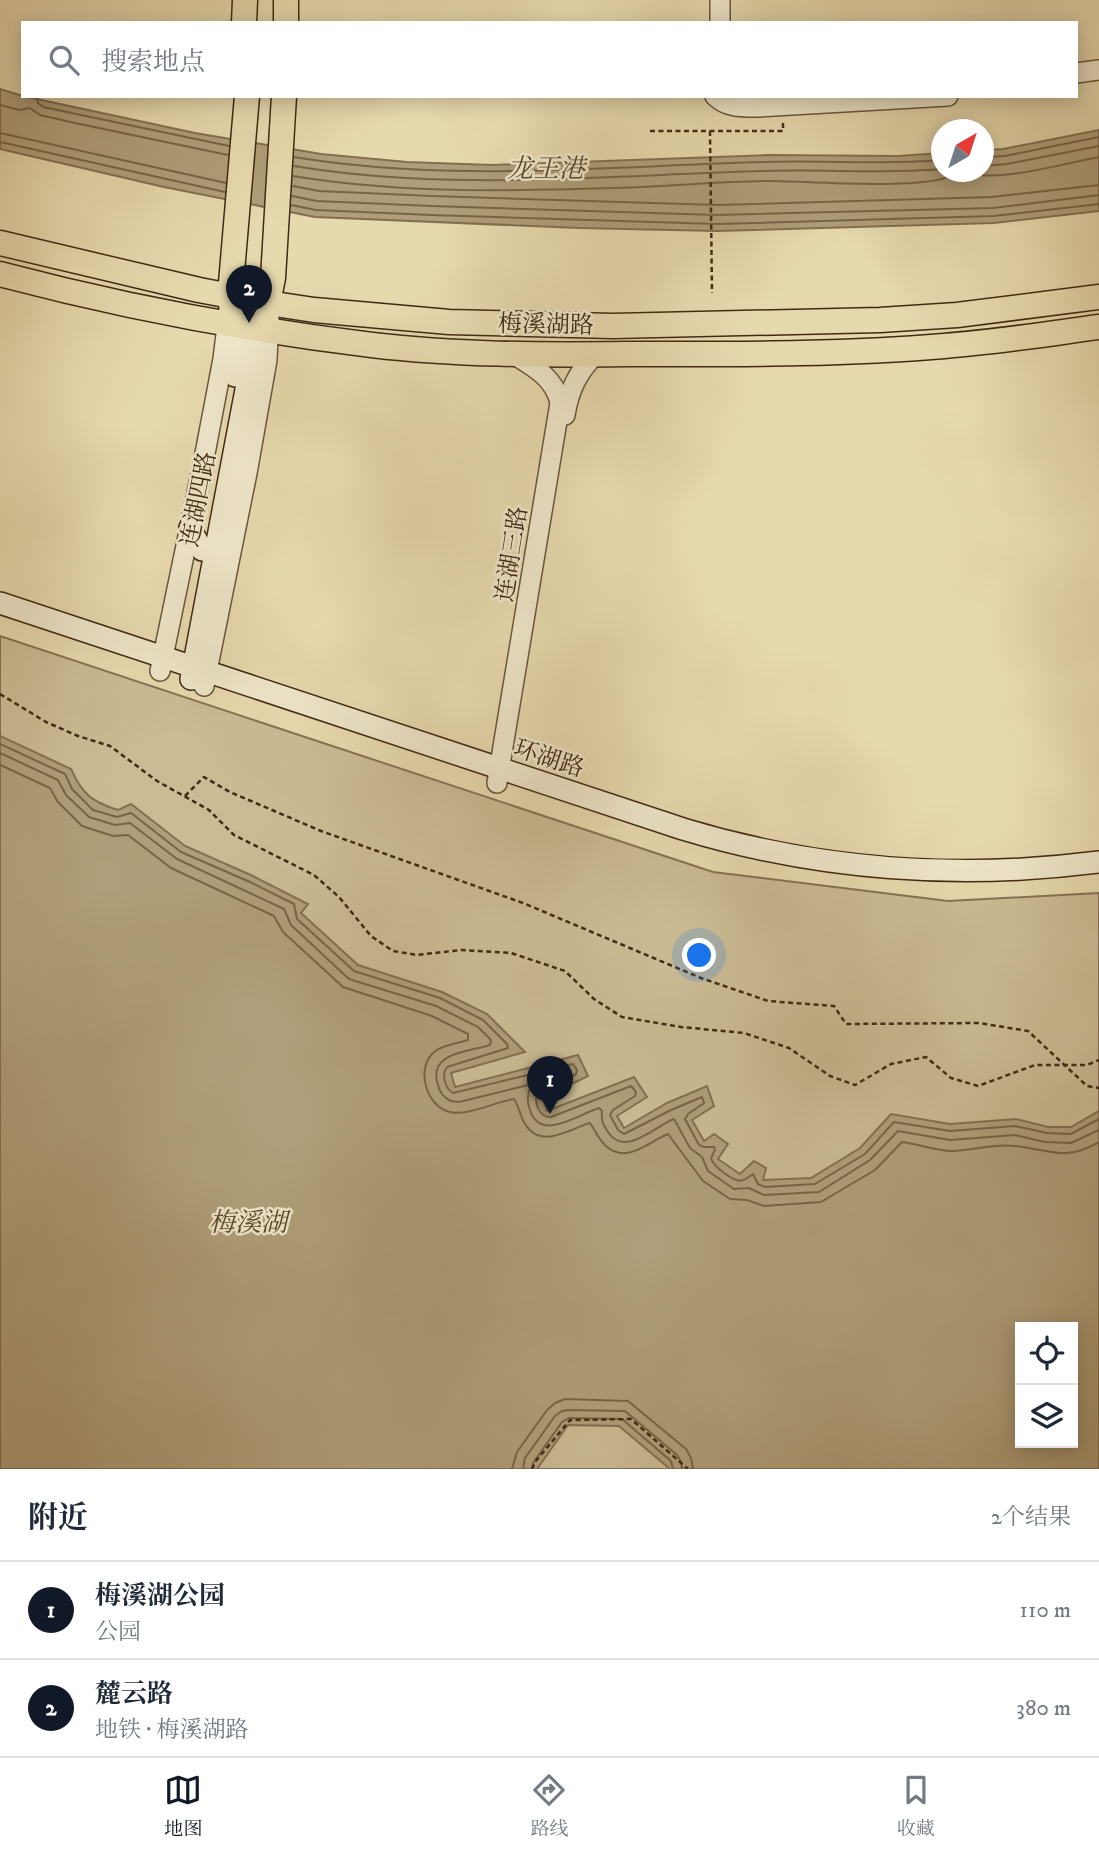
<!DOCTYPE html>
<html lang="zh">
<head>
<meta charset="utf-8">
<style>
  :root { --surface:#fff; --page:#f2f2f3; --text:#1f2937; --muted:#747a83; --line:#e0e1e3; --accent:#111827 }
  body { margin:0; font-family:"IM FELL DW Pica","Noto Serif SC",serif; background:var(--page); color:var(--text) }
  .controls { position:absolute; right:21px; bottom:21px; display:grid; overflow:hidden; border-radius:0px; box-shadow:0 4px 18px #0003 }
  .controls button { width:63px; height:63px; display:grid; place-items:center; padding:0; border:0; border-bottom:2px solid var(--line); background:var(--surface); color:var(--text); font:35px sans-serif }
  .compass { position:absolute; left:931px; top:119px; width:63px; height:63px; border-radius:50%; background:var(--surface); box-shadow:0 4px 18px #0003; rotate:39deg }
  .you { position:absolute; left:700px; top:956px; width:24px; height:24px; margin:-18px; border:5px solid #fff; border-radius:50%; background:#1a73e8; box-shadow:0 0 0 10px #1a73e833 }
  .badge { display:grid; place-items:center; width:46px; height:46px; border-radius:50%; background:var(--accent); color:#fff; font-size:23px; font-weight:700 }
  .pin { position:absolute; translate:-50% -58px; filter:drop-shadow(0 2px 4px #0008) }
  .pin::after { content:''; position:absolute; top:37px; width:24px; height:21px; background:inherit; clip-path:polygon(0 0,100% 0,50% 100%) }
  .list { margin:0; padding:0; list-style:none }
  h2 { display:flex; justify-content:space-between; align-items:center; height:91px; margin:0; padding:0 28px; font-size:30px }
  h2 small { font-size:23px; font-weight:400; color:var(--muted) }
  .list li { display:grid; grid-template-columns:46px 1fr auto; gap:21px; align-items:center; box-sizing:border-box; height:98px; padding:0 28px; border-top:2px solid var(--line) }
  .list b { display:block; font-size:26px; white-space:nowrap }
  .list p { margin:0; font-size:23px; white-space:nowrap; color:var(--muted) }
  .list em { font-size:23px; font-style:normal; color:var(--muted) }
  .icon { flex:none; width:38px; height:38px; fill:none; stroke:currentColor; stroke-width:2; stroke-linecap:round; stroke-linejoin:round }
  .map { position:relative; flex:none; width:1099px; height:1469px; overflow:hidden }
  .search { position:absolute; background:var(--surface); box-shadow:0 4px 18px #0003; left:21px; right:21px; top:21px; height:77px; display:flex; align-items:center; gap:18px; box-sizing:border-box; padding:0 24px; border-radius:0px; color:var(--muted); font-size:26px }
  .sheet { height:287px; background:var(--surface) }
  nav { display:flex; justify-content:space-around; align-items:center; box-sizing:border-box; height:98px; border-top:2px solid var(--line); background:var(--surface); font-size:19px; color:var(--muted) }
  nav a { display:grid; justify-items:center; gap:4px }
  nav .on { color:var(--accent) }
  .map>svg:first-child { display:block }
  .green { fill:#cbbb94; stroke:#867254; stroke-width:2; fill-rule:evenodd }
  .water { fill:#af9e79; stroke:#837050; stroke-width:2; fill-rule:evenodd }
  .lines { fill:none; stroke-linecap:round; stroke-linejoin:round }
  .shore { stroke:#786446; stroke-width:2 }
  .tertiary-casing { stroke:#6a563a; stroke-width:22 }
  .secondary-casing { stroke:#412a13; stroke-width:24 }
  .primary-casing { stroke:#412a13; stroke-width:27 }
  .path { stroke:#412a13; stroke-width:2.5; stroke-dasharray:5 3.5; stroke-linecap:butt }
  .tertiary { stroke:#efe6ca; stroke-width:19 }
  .secondary { stroke:#efe6ca; stroke-width:21 }
  .primary { stroke:#e7d9ae; stroke-width:24 }
  .labels { text-anchor:middle; stroke-width:5; stroke-linejoin:round; paint-order:stroke }
  .street-label { font-size:24px; fill:#412a13; stroke:#efe6ca }
  .water-label { font-size:26px; font-style:italic; fill:#5c472c; stroke:#efe6ca }
</style>
</head>
<body>
<div class="map">
<svg width="1099" height="1469" viewBox="0 0 1099 1469">
  <rect width="100%" height="100%" fill="#e7d9ae"/>
  <filter id="stains"><feTurbulence type="fractalNoise" baseFrequency=".00286" numOctaves="4"/><feColorMatrix values="0 0 0 0 .2 0 0 0 0 .09 0 0 0 0 .02 0 0 0 .5 -.17"/></filter>
  <radialGradient id="worn" r=".72"><stop offset=".6" stop-color="#630" stop-opacity="0"/><stop offset="1" stop-color="#630" stop-opacity=".3"/></radialGradient>
  <path class="green" d="M0,636L713,872L948,901L1099,893V1469H0ZM1020,1327H1073V1443H1020Z"/>
  <g class="water">
    <path d="M0,89L23,96L195,133L321,154L407,162L492,165L768,155L898,156L941,153L942,172H984V150L1003,149L1099,130V211L994,223L717,231L579,228L315,217L164,187L0,149Z"/>
    <path d="M0,736L71,769C82,794 92,802 118,810L131,804L185,846L253,876L308,904L301,913L358,965L442,992L487,1014L525,1052L451,1073L455,1087L578,1055L588,1076L543,1098L547,1111L634,1077L647,1097L617,1116L624,1128L667,1103L707,1086L714,1106L692,1120L704,1141L714,1134L728,1144L718,1159L740,1174L754,1161L766,1168L763,1180L811,1178L860,1148L891,1114L950,1124L1016,1119L1048,1127H1071L1099,1111V1469H670L619,1426L568,1425L537,1469H0ZM1020,1327H1073V1443H1020Z"/>
  </g>
  <g class="lines">
    <g class="shore">
      <path d="M36,96L38,103L43,107L229,146"/>
      <path d="M0,105L19,110L30,108L40,115L75,123L228,155"/>
      <path d="M0,133L226,183"/>
      <path d="M0,142L225,192"/>
      <path d="M294,157C451,183 609,166 766,162C825,160 883,165 942,160"/>
      <path d="M984,157L1005,156L1099,137"/>
      <path d="M294,166C450,192 609,175 766,171C825,169 883,174 942,169"/>
      <path d="M984,166L1007,164L1099,146"/>
      <path d="M970,172C994,184 1070,162 1099,157"/>
      <path d="M293,176C408,195 527,191 643,187C686,185 728,181 770,181C808,181 935,192 959,172"/>
      <path d="M293,186L319,191L432,196L717,205L992,197L1099,185"/>
      <path d="M292,196L317,201L432,206L717,215L993,208L1099,195"/>
      <path d="M291,205L316,210L431,215L717,224L993,216L1099,204"/>
      <path d="M0,744L65,774L72,789L93,810L117,817L131,813L181,852L250,882L294,904L297,919L354,971L440,998L483,1020L507,1044L508,1048L447,1067C441,1075 445,1088 453,1093L573,1064L577,1070L576,1074L537,1094C534,1104 540,1118 551,1117L631,1086L636,1092L635,1096L613,1110L610,1115L618,1130L624,1134L671,1110L702,1097L704,1103L688,1114L685,1119L699,1145L704,1147H714L715,1150L711,1158C713,1166 735,1184 743,1180C747,1179 750,1176 753,1174L758,1184L765,1187L815,1184L865,1154L894,1122L950,1131L1015,1126L1047,1133L1071,1134L1099,1119"/>
      <path d="M0,753L58,780L66,795L89,817L115,825L130,823L177,859L284,909L291,925L349,979L436,1006L478,1027L491,1040L490,1045C469,1052 427,1052 438,1085C440,1093 443,1097 451,1101L459,1102L528,1085L530,1088C526,1098 528,1106 532,1115C544,1140 581,1113 599,1108L602,1111C601,1120 603,1125 608,1132C625,1158 655,1126 674,1119L690,1148L702,1157L708,1171L734,1189L749,1188L764,1195L819,1192L870,1160L898,1131L950,1140L1015,1135L1045,1142L1071,1143L1099,1130"/>
      <path d="M0,765L50,788L58,802L82,826L113,836L128,835L171,868L274,916L283,932L343,987L432,1016L468,1034V1040C456,1044 441,1045 432,1054C416,1071 427,1107 450,1112C467,1116 496,1102 514,1099C519,1106 520,1116 525,1124C541,1150 569,1129 590,1123C595,1130 599,1140 606,1146C627,1165 649,1141 668,1134L703,1181L730,1199L747,1200L764,1206L821,1202L875,1170L902,1142C917,1144 934,1150 950,1151C971,1151 994,1143 1015,1146C1052,1150 1063,1162 1099,1142"/>
      <path d="M512,1469L517,1452L547,1410L555,1403L565,1399L628,1401L686,1449L691,1458L693,1469"/>
      <path d="M523,1469L525,1458L555,1416L562,1411L569,1410L625,1411L677,1455L681,1462L682,1469"/>
      <path d="M532,1469L533,1463L562,1422L569,1418L622,1419L671,1461L673,1469"/>
    </g>
    <defs>
      <g id="tertiary">
        <path d="M720,23V0"/>
        <path d="M1076,73L1099,70"/>
        <path d="M715,96C727,108 743,107 759,107L948,96"/>
        <path d="M565,415C569,390 578,371 596,354"/>
        <path d="M160,671L203,464L223,359L229,310"/>
        <path d="M204,686L247,473L267,360L269,318"/>
        <path d="M497,783L560,403C555,378 533,366 513,354"/>
      </g>
      <g id="secondary">
        <path d="M234,324L240,344L235,376"/>
        <path d="M190,528L202,550"/>
        <path d="M0,603L683,829C818,870 960,880 1099,862"/>
        <path d="M191,679L252,358L262,329"/>
      </g>
      <g id="primary">
        <path d="M244,23L245,0"/>
        <path d="M286,23V0"/>
        <path d="M0,243L199,290L268,303L314,310L449,322L613,326L880,320L957,315L1099,297"/>
        <path d="M0,274C121,306 247,330 372,345C456,355 542,355 627,354C732,354 839,355 944,346C996,342 1047,334 1099,327"/>
        <path d="M232,312L230,295L247,96"/>
        <path d="M265,318L273,278L284,96"/>
      </g>
    </defs>
    <use href="#tertiary" class="tertiary-casing"/>
    <use href="#secondary" class="secondary-casing"/>
    <use href="#primary" class="primary-casing"/>
    <g class="path">
      <path d="M650,131H783V121"/>
      <path d="M710,131L712,293"/>
      <path d="M0,694L46,722L78,736L110,746L157,781L209,810L234,835L314,875L339,897L371,936L393,951L417,955L461,950L511,953L565,971L594,999L622,1017L681,1027L744,1033L789,1048L830,1076L855,1085L891,1064L926,1057L951,1078L978,1086L1035,1065H1087L1099,1060"/>
      <path d="M185,796L204,777L230,792L321,831L523,903L701,978L768,1001L834,1006L846,1024L979,1023L1028,1031L1087,1086L1099,1088"/>
      <path d="M532,1469L535,1462L570,1420L631,1419L688,1469"/>
    </g>
    <use href="#tertiary" class="tertiary"/>
    <use href="#secondary" class="secondary"/>
    <use href="#primary" class="primary"/>
  </g>
  <g class="labels">
    <g class="street-label">
      <text transform="translate(546 324) rotate(1)" y="8">梅溪湖路</text>
      <text transform="translate(198 499) rotate(-79)" y="8">连湖四路</text>
      <text transform="translate(511 554) rotate(-81)" y="8">连湖三路</text>
      <text transform="translate(549 758) rotate(18)" y="8">环湖路</text>
    </g>
    <g class="water-label">
      <text x="546" y="177">龙王港</text>
      <text x="248" y="1231">梅溪湖</text>
    </g>
  </g>
  <rect width="100%" height="100%" filter="url(#stains)"/>
  <rect width="100%" height="100%" fill="url(#worn)"/>
</svg>
<div class="controls">
<button><svg class="icon" aria-label="locate" viewBox="0 0 24 24"><circle cx="12" cy="12" r="6"/><path d="M12 2v4M12 18v4M2 12h4M18 12h4"/></svg></button>
<button><svg class="icon" aria-label="layers" viewBox="0 0 24 24"><path d="M12 4l9 5-9 5-9-5zM3 14l9 5 9-5"/></svg></button>
</div>
<svg class="compass" viewBox="-18 -18 36 36"><path d="M0-13l5 13h-10z" fill="#e53935"/><path d="M0 13l5-13h-10z" fill="#747a83"/></svg>
<div class="you"></div>
<div class="pin badge" style="left:550px;top:1114px">1</div>
<div class="pin badge" style="left:249px;top:323px">2</div>
<div class="search"><svg class="icon" aria-label="search" viewBox="0 0 24 24"><circle cx="10" cy="10" r="6"/><path d="M15 15l6 6"/></svg>搜索地点</div>
</div>
<section class="sheet">
<h2>附近<small>2个结果</small></h2>
<ul class="list">
<li><span class="badge">1</span><div><b>梅溪湖公园</b><p>公园</p></div><em>110 m</em></li>
<li><span class="badge">2</span><div><b>麓云路</b><p>地铁 · 梅溪湖路</p></div><em>380 m</em></li>
</ul>
</section>
<nav>
<a class="on"><svg class="icon" aria-label="map" viewBox="0 0 24 24"><path d="M3 6l6-2 6 2 6-2v14l-6 2-6-2-6 2zM9 4v14M15 6v14"/></svg>地图</a>
<a><svg class="icon" aria-label="directions" viewBox="0 0 24 24"><path d="M12 3l9 9-9 9-9-9zM9 14v-3h6M13 9l2 2-2 2"/></svg>路线</a>
<a><svg class="icon" aria-label="saved" viewBox="0 0 24 24"><path d="M7 4h10v16l-5-4-5 4z"/></svg>收藏</a>
</nav>
</body>
</html>
